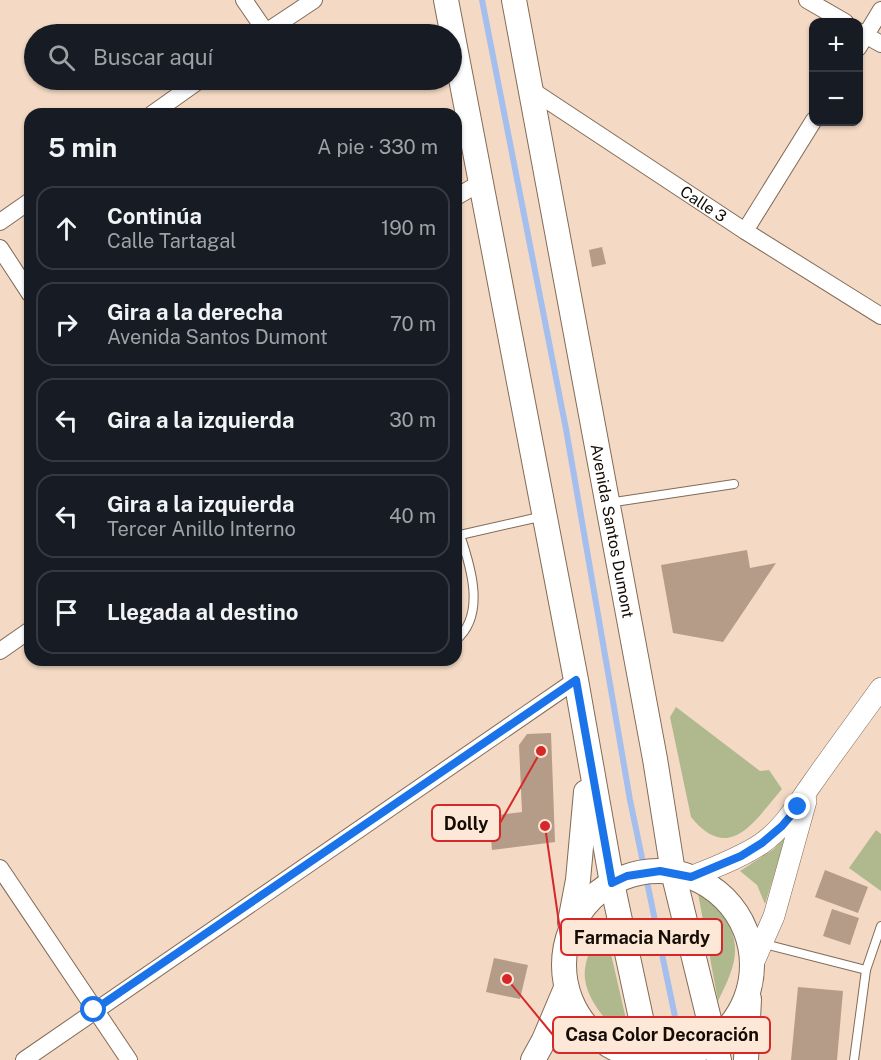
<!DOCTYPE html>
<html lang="es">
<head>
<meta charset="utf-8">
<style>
  :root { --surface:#171b24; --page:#242831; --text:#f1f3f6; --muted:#9ea1a6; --line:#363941 }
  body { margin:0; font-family:"Public Sans",sans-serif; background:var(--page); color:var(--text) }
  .controls { position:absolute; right:18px; top:18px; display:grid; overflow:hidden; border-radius:12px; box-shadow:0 2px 4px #0004 }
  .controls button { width:54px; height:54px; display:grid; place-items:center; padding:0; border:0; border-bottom:2px solid var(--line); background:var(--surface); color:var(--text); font:30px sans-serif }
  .stop { position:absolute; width:18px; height:18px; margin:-14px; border:4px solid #1a73e8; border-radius:50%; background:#fff }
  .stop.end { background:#1a73e8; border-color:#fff; box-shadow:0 2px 6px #0008 }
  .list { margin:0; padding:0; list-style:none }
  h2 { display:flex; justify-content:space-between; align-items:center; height:78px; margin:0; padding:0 24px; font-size:26px }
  h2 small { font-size:20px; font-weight:400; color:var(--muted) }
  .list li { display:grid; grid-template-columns:39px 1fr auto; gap:18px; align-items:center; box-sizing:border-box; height:84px; margin:0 12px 12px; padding:0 12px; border:2px solid var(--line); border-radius:18px }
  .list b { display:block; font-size:22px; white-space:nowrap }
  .list p { margin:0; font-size:20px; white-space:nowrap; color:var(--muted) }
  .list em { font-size:20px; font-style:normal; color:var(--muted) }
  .icon { flex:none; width:33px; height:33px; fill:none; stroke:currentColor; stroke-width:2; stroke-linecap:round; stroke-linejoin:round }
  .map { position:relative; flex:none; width:881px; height:1060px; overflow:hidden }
  .search { position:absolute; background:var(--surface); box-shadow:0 2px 4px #0004; left:24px; top:24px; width:438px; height:66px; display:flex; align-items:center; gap:15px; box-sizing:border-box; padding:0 21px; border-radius:33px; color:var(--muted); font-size:22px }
  .panel { position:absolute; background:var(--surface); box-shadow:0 2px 4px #0004; left:24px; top:108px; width:438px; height:558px; border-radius:18px }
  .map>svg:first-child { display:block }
  .green { fill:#b0b98e }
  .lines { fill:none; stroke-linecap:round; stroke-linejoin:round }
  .stream { stroke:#a4beed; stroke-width:6 }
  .building { fill:#b59c88 }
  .service-casing { stroke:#826b57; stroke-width:10 }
  .minor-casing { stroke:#826b57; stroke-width:18 }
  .tertiary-casing { stroke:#826b57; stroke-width:22 }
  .secondary-casing { stroke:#826b57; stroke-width:26 }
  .service { stroke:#fff; stroke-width:8 }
  .minor { stroke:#fff; stroke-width:16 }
  .tertiary { stroke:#fff; stroke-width:21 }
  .secondary { stroke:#fff; stroke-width:24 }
  .route { stroke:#1a73e8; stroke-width:8 }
  .labels { text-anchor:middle; stroke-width:5; stroke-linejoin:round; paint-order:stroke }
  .street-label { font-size:16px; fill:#140c05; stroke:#fde8d7 }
  .leader { fill:none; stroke:#d62828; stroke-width:2 }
  .callout-dot { fill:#d62828; stroke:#fde8d7; stroke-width:2 }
  .callout { fill:#fde8d7; stroke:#d62828; stroke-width:2 }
  .callout-label { font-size:18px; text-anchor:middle; font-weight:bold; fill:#140c05 }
</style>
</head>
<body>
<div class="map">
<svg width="881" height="1060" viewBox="0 0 881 1060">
  <rect width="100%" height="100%" fill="#f4dac4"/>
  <g class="green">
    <path d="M676,707L760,771L769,770L782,789C755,820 730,865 691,817L670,717Z"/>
    <path d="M876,830L881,834V891L849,868Z"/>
    <path d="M787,833L765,904L757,885L740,871L774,849Z"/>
    <path d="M697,888C707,895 713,901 720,911C745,944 735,967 718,1001Z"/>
    <path d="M605,928L629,1032C613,1028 606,1021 597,1008C576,977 584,955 605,928Z"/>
  </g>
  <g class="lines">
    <path class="stream" d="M482,0L566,429L630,800L684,1060"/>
  </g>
  <g class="building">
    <path d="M602,247L606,264L592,267L589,250Z"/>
    <path d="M747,550L750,568L776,563L723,642L673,633L661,565Z"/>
    <path d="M551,733L555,842L492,850L489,816L522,812L519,745L527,734Z"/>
    <path d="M825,870L868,887L858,913L815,897Z"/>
    <path d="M832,909L859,918L850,945L823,936Z"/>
    <path d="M494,958L528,965L520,999L486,992Z"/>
    <path d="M798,987L843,991L837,1060H791Z"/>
  </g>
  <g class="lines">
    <defs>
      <g id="service">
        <path d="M608,503L734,484"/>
        <path d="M456,640C486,615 471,567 460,535L544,516"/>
        <path d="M761,943L866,970L854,1060"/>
        <path d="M866,970L881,926"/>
      </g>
      <g id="minor">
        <path d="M244,0L266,32"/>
        <path d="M807,0L845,22"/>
        <path d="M858,31L881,44"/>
        <path d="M263,34L314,0"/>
        <path d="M858,48L881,10"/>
        <path id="s1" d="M530,89L745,231L881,316"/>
        <path d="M152,114L200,80"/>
        <path d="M456,197L480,183"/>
        <path d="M0,222L30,201"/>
        <path d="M745,231L814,120"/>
        <path d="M0,248L30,294"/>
        <path d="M0,651L30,630"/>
        <path d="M0,868L129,1060"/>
        <path d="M24,1060L576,680"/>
      </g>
      <g id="tertiary">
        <path d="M691,877C715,867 740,858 761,844C784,828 796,806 811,785C834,752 858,720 881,688"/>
        <path d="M752,966L774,916L806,801"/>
      </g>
      <g id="secondary">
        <path d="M446,0L576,680L612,883L650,1060"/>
        <path id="s2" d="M514,0L655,759L673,872L719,1060"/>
        <circle cx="658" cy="965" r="94"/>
        <path d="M570,922L578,880L586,792"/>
        <path d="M533,1060L544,1040L566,988"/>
        <path d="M746,1060L749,999"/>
      </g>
    </defs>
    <use href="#service" class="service-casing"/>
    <use href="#minor" class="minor-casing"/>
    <use href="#tertiary" class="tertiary-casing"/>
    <use href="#secondary" class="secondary-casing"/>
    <use href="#service" class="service"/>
    <use href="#minor" class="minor"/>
    <use href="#tertiary" class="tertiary"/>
    <use href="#secondary" class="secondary"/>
  </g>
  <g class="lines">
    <path class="route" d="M94,1010L576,680L612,883L627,876L660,871L691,877L741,856L762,843L782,826L798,807"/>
  </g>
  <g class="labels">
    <g class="street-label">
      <text dy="6" stroke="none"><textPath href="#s1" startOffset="208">Calle 3</textPath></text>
      <text dy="6" stroke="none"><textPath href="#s2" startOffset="540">Avenida Santos Dumont</textPath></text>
    </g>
  </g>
  <path class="leader" d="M541 751L500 823M545 826L561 937M507 979L553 1035"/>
  <g class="callout-dot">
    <circle cx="541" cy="751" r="6"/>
    <circle cx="545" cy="826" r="6"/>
    <circle cx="507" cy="979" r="6"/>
  </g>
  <g class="callout">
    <rect x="432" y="805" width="68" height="36" rx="6"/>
    <rect x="561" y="919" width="161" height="36" rx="6"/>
    <rect x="553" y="1017" width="217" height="36" rx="6"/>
  </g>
  <g class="callout-label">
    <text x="466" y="830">Dolly</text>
    <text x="642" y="944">Farmacia Nardy</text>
    <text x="662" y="1041">Casa Color Decoración</text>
  </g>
</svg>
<div class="controls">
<button>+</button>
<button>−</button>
</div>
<div class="stop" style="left:94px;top:1010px"></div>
<div class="stop end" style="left:798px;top:807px"></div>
<div class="search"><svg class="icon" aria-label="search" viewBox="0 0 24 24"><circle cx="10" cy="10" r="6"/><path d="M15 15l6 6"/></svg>Buscar aquí</div>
<section class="panel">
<h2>5 min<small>A pie · 330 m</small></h2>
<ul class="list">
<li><svg class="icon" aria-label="ahead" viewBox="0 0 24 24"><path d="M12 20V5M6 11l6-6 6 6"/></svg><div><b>Continúa</b><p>Calle Tartagal</p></div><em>190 m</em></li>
<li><svg class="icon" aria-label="right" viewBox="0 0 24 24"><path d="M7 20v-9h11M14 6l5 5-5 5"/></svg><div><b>Gira a la derecha</b><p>Avenida Santos Dumont</p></div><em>70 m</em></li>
<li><svg class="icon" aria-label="left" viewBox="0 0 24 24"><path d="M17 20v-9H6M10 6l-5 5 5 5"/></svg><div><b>Gira a la izquierda</b></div><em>30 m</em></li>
<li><svg class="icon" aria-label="left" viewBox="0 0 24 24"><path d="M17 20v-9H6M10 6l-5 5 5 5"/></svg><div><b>Gira a la izquierda</b><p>Tercer Anillo Interno</p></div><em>40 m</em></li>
<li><svg class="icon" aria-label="arrive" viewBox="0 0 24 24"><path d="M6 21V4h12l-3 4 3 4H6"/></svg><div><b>Llegada al destino</b></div></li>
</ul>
</section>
</div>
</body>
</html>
